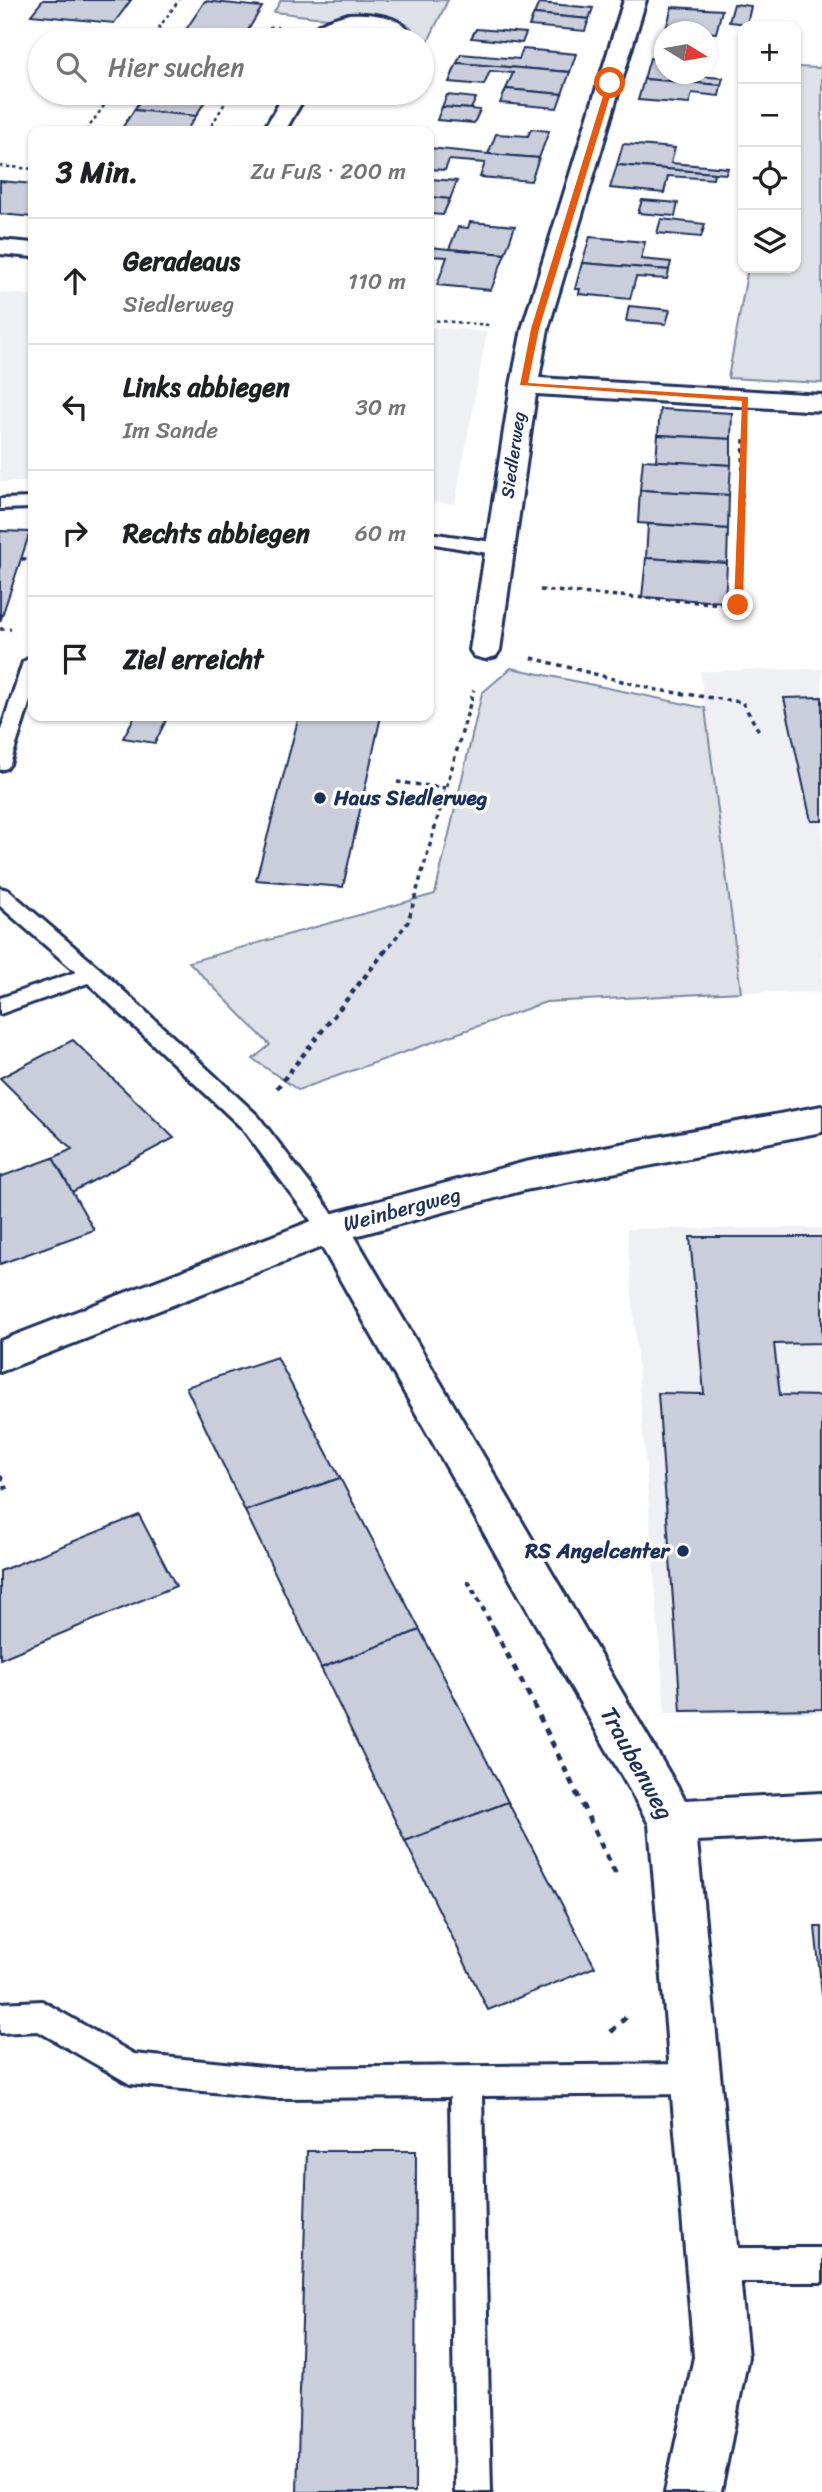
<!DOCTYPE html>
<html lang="de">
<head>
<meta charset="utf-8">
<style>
  :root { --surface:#fff; --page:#f6f6f6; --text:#202124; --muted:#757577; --line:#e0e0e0 }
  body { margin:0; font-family:Sriracha,sans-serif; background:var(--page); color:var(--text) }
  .controls { position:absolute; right:21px; top:21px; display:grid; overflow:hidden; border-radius:14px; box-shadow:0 2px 5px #0004 }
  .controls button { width:63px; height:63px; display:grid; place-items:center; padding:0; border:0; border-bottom:2px solid var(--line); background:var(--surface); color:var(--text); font:35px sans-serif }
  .compass { position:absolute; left:654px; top:21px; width:63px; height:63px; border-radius:50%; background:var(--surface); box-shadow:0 2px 5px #0004; rotate:101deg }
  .stop { position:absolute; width:21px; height:21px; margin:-16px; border:5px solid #ea580c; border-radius:50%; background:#fff }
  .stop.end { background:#ea580c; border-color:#fff; box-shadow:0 2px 7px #0008 }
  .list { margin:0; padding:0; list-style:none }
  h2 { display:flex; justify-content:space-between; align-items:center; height:91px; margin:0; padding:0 28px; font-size:30px }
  h2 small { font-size:23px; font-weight:400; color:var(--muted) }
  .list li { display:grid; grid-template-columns:46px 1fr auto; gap:21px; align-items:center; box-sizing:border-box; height:126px; padding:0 28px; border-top:2px solid var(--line) }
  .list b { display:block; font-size:26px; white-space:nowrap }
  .list p { margin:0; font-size:23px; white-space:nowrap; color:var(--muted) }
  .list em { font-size:23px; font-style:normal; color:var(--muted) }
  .icon { flex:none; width:38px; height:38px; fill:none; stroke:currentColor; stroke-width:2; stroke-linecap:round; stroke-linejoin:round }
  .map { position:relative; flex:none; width:822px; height:2492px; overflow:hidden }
  .search { position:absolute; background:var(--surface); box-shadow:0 2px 5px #0004; left:28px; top:28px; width:406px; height:77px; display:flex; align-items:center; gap:18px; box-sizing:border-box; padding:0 24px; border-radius:38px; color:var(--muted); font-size:26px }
  .panel { position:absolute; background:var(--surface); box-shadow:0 2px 5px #0004; left:28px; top:126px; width:406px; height:595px; border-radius:14px }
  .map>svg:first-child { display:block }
  .built { fill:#eff0f4 }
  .green { fill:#dee1e7; stroke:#7c88a2; stroke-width:2 }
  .building { fill:#caceda; stroke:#1b2f5e; stroke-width:2 }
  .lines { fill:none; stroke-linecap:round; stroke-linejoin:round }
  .service-casing { stroke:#1b2f5e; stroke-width:6 }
  .minor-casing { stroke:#1b2f5e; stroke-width:6 }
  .tertiary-casing { stroke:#1b2f5e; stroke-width:6 }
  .path-far3 { stroke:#1b2f5e; stroke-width:2.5; stroke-dasharray:3.5 3.5; stroke-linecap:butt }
  .path-far2 { stroke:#1b2f5e; stroke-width:3.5; stroke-dasharray:4.5 4.5; stroke-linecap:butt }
  .path-far1 { stroke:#1b2f5e; stroke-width:4.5; stroke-dasharray:5 5; stroke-linecap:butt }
  .path { stroke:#1b2f5e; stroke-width:5; stroke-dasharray:7 7; stroke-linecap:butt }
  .service { fill:#fff; fill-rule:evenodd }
  .minor { fill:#fff; fill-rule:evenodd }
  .tertiary { fill:#fff; fill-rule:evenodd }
  .route { fill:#ea580c }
  .poi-dot { fill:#1b2f5e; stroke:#fff; stroke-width:2.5 }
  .labels { text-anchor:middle; stroke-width:7; stroke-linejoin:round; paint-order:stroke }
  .far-street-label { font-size:18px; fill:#1b2f5e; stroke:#fff }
  .poi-label { font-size:21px; font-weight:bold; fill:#1b2f5e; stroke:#fff; text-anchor:start }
  .street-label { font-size:21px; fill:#1b2f5e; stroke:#fff }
  .near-street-label { font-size:24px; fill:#1b2f5e; stroke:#fff }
</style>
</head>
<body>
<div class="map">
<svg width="822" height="2492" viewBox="0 0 822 2492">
  <rect width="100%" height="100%" fill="#fff"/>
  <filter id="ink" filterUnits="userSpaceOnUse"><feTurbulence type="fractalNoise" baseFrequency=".0143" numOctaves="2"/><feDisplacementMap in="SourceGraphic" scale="14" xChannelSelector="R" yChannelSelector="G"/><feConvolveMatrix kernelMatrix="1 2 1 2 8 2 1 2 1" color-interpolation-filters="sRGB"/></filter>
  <g filter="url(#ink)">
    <g class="built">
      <path d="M0,293L33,295V482H0Z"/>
      <path d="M429,327L487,332L455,504L429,502Z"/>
      <path d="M822,669V993L741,992L700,671Z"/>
      <path d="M822,1228V1713H665L627,1229Z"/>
    </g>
    <g class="green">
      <path d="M281,0H448L422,54V40H415L411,27C385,13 363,17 335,18C315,18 294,14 274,12Z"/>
      <path d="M355,26L382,30L388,40H329V37L337,29Z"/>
      <path d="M822,60V383L728,378L748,268H796V67L820,68Z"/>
      <path d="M511,668L705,708L741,992L546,1002L298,1090L253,1059L270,1045L189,962L435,894L482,693Z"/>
    </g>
    <g class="building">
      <path d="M43,0H131L114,23L31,15Z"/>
      <path d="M205,1L262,7L242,40H179Z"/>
      <path d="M539,3L593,8L589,19L534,14Z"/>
      <path d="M734,4L751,6L747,24L729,22Z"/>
      <path d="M672,7L722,10L716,33L666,29Z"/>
      <path d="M534,14L589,19L585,31L529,26Z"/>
      <path d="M476,29L526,33L522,43L471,38Z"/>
      <path d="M523,49L576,54L570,72L457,63L461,54L519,59Z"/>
      <path d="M650,58L664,60V74H696V76L723,78L721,85L644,79Z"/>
      <path d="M457,63L570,72L562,94L506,89L513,73L490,71L484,85L449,82Z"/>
      <path d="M644,79L721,85L719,96L692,93L689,104L638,100Z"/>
      <path d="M506,89L562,94L557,108L500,103Z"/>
      <path d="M145,93H210L196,116L134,110Z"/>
      <path d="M447,95L476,98L471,109L442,107Z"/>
      <path d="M442,107L471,109L480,110L474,123L437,120Z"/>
      <path d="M134,110L196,116L186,131H120Z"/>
      <path d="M531,129L549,131L539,158L488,154L496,134L528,136Z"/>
      <path d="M623,144L675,148L671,163L728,168L726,174L617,165Z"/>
      <path d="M429,148L488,154L539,158L531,181L480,177L485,163L449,160L445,170L429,169Z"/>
      <path d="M617,165L714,173L713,179L668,176L664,193L610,188Z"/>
      <path d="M429,179L457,181L450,199L429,197Z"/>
      <path d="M0,181L33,184V217L0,214Z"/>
      <path d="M429,197L450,199L443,215L429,214Z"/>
      <path d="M642,200L678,203L675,216L638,213Z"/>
      <path d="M661,219L705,224L701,237L657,233Z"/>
      <path d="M470,222L515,226L505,254L449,249L458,227L468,228Z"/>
      <path d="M590,237L645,242L641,259L671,262L669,270L582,263Z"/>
      <path d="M429,247L449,249L505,254L491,290L437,285L447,257L429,256Z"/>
      <path d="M582,263L669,270L667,279L636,277L630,299L579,294L580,289H575Z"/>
      <path d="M629,306L670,310L666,324L626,321Z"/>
      <path d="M660,409L732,413L731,439L658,435Z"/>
      <path d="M658,435L731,439V465L656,461Z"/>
      <path d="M643,460L731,465L729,495L640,490Z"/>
      <path d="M640,490L729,495L728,529L638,523Z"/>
      <path d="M648,524L728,529L727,563L646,558Z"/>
      <path d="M0,531L30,532L0,622Z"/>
      <path d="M646,558L727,563L725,602L642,597Z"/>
      <path d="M822,697V821H811L784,698Z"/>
      <path d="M135,716H168L155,743L123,738Z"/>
      <path d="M299,716H381L343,887L256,880Z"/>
      <path d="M73,1040L174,1138L72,1192L53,1158L72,1149L0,1078Z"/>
      <path d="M53,1158L94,1230L0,1264V1177Z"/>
      <path d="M690,1237H822V1343L774,1344L780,1395L822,1396V1709L681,1711L658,1393L704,1394Z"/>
      <path d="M277,1357L340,1478L245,1511L186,1387Z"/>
      <path d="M340,1478L420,1630L321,1668L245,1511Z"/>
      <path d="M139,1515L176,1586L0,1659V1571Z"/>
      <path d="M420,1630L508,1802L405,1841L321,1668Z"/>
      <path d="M508,1802L595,1967L488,2010L405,1841Z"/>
      <path d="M815,1927H822V1995Z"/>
      <path d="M307,2151H416L415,2492H297Z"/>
    </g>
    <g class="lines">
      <defs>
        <g id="service">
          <path d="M33,498V508L0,509V499Z"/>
          <path d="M429,533L499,543L508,549L499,555L429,543Z"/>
          <path d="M33,656V692L10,764L7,768L0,770V733L23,662Z"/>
          <path d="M0,888L8,890L100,969L258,1116L339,1222L342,1228L339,1234L330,1237L321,1234L242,1128L88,983L0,1014V998L76,972L0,906Z"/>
          <path d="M42,2001L134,2054L274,2068L695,2064L706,2068L711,2079L706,2090L695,2094L482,2096L491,2492H455L450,2097L274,2098L130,2084L38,2031L0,2033V2003Z"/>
          <path d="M713,2248H822V2282H713L701,2277L696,2265L701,2253Z"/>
        </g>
        <g id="minor">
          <path d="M624,0H646L548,329L539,378L822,395V411L536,394L500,650L496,656L485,659L474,656L470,650L511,385L522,329Z"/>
          <path d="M349,14C368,13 409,15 411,40H389C381,19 339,23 328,40H306C314,22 331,19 349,14Z"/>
          <path d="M285,93H307L285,131H263Z"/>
          <path d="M0,240L33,243V257L0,254Z"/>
          <path d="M330,1214L344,1218L685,1800L822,1793V1835L697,1841L748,2357L721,2492H665L694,2357L649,1824L311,1228L316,1218Z"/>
        </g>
        <path id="tertiary" d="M822,1106V1132L525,1190L340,1240L0,1372V1341L330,1214L525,1162Z"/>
      </defs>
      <use href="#service" class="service-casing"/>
      <use href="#minor" class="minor-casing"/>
      <use href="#tertiary" class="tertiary-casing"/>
      <g class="path-far3">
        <path d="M150,40L179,0"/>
        <path d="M262,40L271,27H278"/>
        <path d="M86,131L113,93"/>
        <path d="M208,131L231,93"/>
        <path d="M0,166L33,169"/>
        <path d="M429,320L489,325"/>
      </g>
      <g class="path-far2">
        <path d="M22,559H33"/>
        <path d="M540,590L738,605L744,439"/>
        <path d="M0,629H11"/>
        <path d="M532,658L657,690L742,702L759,731"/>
        <path d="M397,782L446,788"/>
        <path d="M384,953L408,922L474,690"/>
      </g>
      <g class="path-far1">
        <path d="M277,1088L385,951"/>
        <path d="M0,1476L7,1492"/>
        <path d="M468,1581L495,1631"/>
      </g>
      <g class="path">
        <path d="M494,1629L531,1699L618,1879"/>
        <path d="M611,2032L630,2013"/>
      </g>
      <use href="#service" class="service"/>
      <use href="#minor" class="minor"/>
      <use href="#tertiary" class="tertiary"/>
    </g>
  </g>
  <path class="route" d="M610,81L614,83L539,329L528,383L748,397L743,605L738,608L734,605L742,401L520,385L531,329L607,83Z"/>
  <g class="poi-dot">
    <circle cx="320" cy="798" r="7"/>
    <circle cx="683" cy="1551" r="7"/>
  </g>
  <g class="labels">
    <g class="far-street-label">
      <text transform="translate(513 455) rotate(-82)" y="6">Siedlerweg</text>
    </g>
    <g class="poi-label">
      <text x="334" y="805">Haus Siedlerweg</text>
      <text x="669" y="1558" text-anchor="end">RS Angelcenter</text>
    </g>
    <g class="street-label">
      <text transform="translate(402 1209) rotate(-15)" y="7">Weinbergweg</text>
    </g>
    <g class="near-street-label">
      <text transform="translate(637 1763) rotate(61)" y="8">Traubenweg</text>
    </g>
  </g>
</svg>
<div class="controls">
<button>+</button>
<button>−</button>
<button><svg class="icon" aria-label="locate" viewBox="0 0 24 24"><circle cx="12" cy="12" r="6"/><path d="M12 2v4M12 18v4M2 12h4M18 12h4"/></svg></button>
<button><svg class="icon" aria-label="layers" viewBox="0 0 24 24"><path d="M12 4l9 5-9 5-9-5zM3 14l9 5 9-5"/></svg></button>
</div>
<svg class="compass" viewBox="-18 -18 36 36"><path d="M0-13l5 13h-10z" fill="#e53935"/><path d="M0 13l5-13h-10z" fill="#757577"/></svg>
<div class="stop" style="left:610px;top:83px"></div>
<div class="stop end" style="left:738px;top:605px"></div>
<div class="search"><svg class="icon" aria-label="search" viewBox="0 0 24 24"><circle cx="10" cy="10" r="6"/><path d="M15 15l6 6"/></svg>Hier suchen</div>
<section class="panel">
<h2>3 Min.<small>Zu Fuß · 200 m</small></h2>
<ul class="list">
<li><svg class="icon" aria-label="ahead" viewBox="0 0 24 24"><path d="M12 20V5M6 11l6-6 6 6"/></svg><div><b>Geradeaus</b><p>Siedlerweg</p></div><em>110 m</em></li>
<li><svg class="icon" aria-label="left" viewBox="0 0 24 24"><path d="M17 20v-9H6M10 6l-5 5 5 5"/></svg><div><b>Links abbiegen</b><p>Im Sande</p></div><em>30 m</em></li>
<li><svg class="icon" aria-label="right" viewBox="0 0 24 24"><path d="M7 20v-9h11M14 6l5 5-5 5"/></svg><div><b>Rechts abbiegen</b></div><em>60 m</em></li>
<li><svg class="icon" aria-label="arrive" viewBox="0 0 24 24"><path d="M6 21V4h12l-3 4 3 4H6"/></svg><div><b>Ziel erreicht</b></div></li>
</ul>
</section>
</div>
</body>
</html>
